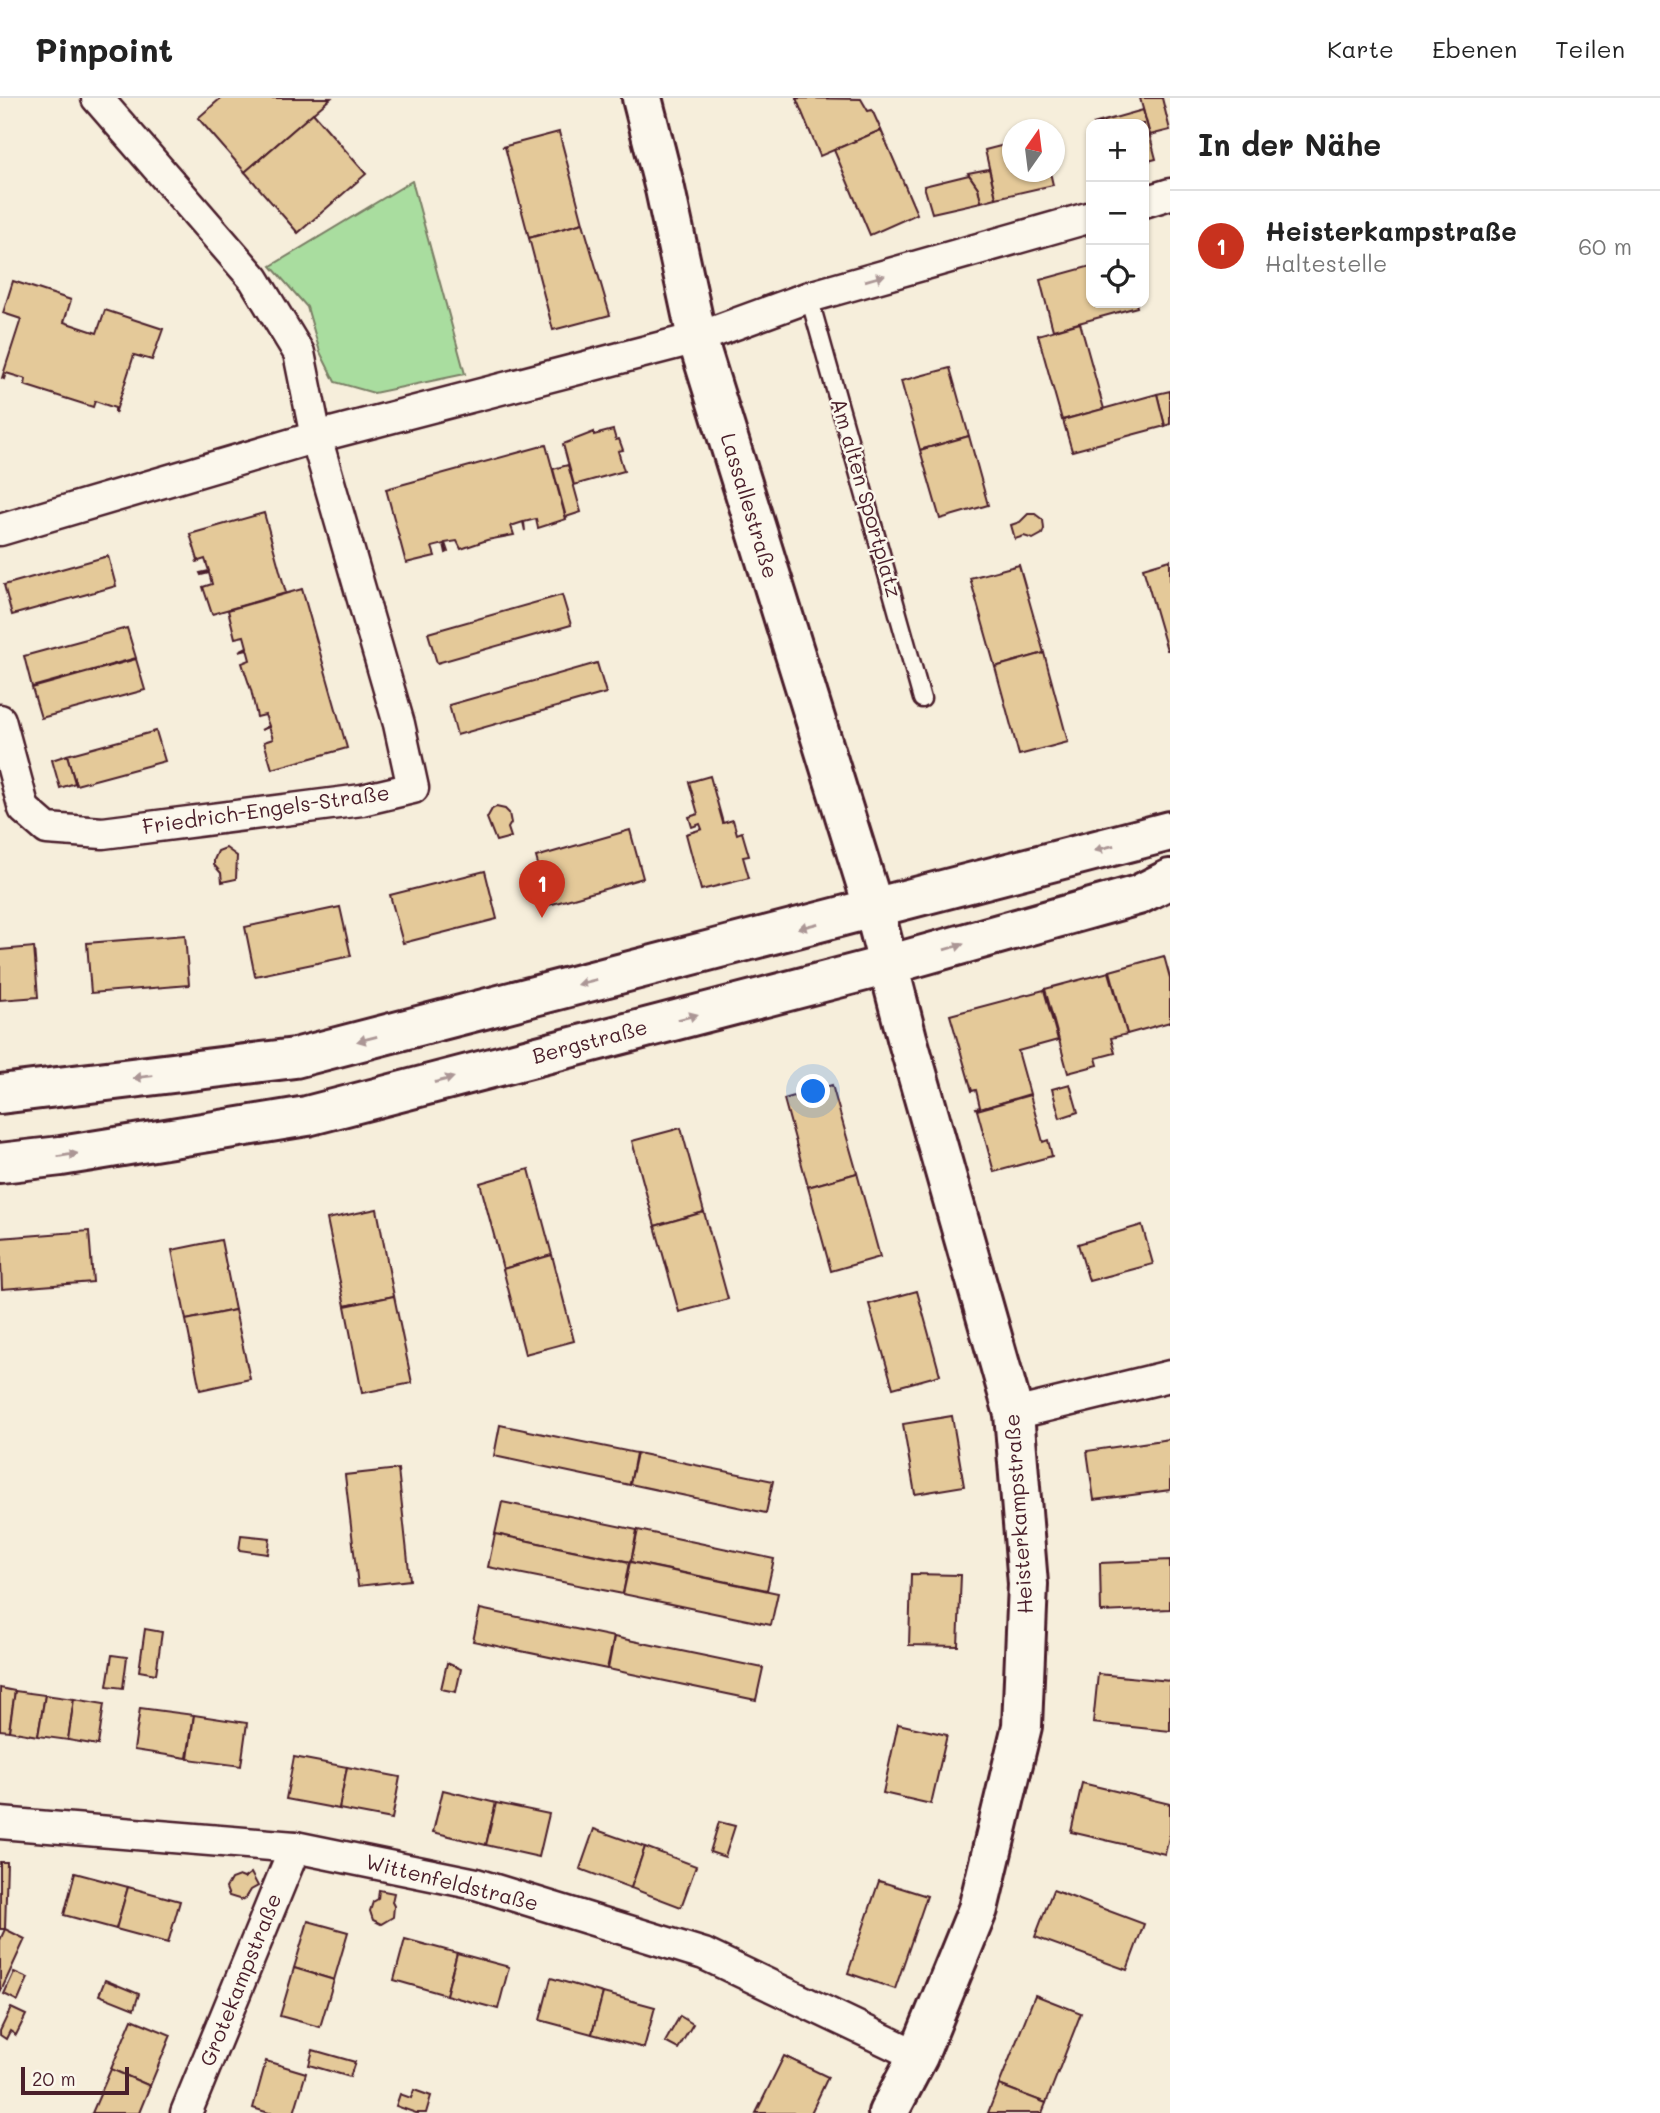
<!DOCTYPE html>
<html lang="de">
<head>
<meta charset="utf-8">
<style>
  :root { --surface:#fff; --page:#f6f6f6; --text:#222; --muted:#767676; --line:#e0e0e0; --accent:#c8321e }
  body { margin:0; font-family:Mali,sans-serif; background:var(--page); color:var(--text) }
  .controls { position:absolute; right:21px; top:21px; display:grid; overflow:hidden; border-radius:14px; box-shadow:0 2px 5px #0004 }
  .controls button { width:63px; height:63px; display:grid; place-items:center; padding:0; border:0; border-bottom:2px solid var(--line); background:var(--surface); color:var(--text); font:35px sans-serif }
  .compass { position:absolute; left:1002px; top:21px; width:63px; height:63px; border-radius:50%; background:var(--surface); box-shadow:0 2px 5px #0004; rotate:14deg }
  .scale { position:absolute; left:21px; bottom:18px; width:108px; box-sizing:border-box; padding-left:7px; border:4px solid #4a1f2b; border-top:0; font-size:19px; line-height:24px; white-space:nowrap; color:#4a1f2b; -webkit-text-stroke:5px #fbf7ec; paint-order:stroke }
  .you { position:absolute; left:814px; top:994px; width:24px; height:24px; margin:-18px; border:5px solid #fff; border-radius:50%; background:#1a73e8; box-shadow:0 0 0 10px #1a73e833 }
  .badge { display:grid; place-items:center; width:46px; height:46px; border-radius:50%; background:var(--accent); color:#fff; font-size:23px; font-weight:700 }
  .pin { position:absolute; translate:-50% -58px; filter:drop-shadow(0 2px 4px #0008) }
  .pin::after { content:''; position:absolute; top:37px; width:24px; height:21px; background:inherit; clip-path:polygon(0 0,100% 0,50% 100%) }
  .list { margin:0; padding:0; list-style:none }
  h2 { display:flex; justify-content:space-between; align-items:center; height:91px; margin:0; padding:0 28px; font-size:30px }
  h2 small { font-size:23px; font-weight:400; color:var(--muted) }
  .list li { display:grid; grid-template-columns:46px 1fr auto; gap:21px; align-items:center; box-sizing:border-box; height:112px; padding:0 28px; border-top:2px solid var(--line) }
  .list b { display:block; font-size:26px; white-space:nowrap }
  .list p { margin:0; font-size:23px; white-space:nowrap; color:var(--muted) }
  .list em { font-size:23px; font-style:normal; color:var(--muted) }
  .icon { flex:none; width:38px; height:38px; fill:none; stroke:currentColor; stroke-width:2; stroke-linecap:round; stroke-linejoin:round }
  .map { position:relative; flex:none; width:1170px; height:2015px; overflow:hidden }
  header { display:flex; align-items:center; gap:42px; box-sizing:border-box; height:98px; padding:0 35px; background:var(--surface); border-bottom:2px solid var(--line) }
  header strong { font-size:33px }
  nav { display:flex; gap:38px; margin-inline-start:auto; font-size:24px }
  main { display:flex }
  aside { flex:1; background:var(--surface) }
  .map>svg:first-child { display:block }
  .green { fill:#a9dd9f; stroke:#7a7e65; stroke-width:2 }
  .building { fill:#e4c999; stroke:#4a1f2b; stroke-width:2 }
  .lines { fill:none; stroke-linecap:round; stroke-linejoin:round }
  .service-casing { stroke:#4a1f2b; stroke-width:21 }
  .minor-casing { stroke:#4a1f2b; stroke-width:35 }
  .tertiary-casing { stroke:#4a1f2b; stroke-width:44 }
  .secondary-casing { stroke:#4a1f2b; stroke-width:44 }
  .service { stroke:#fbf7ec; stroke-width:16 }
  .minor { stroke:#fbf7ec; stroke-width:30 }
  .tertiary { stroke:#fbf7ec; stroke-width:38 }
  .secondary { stroke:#fbf7ec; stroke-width:38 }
  .oneway { fill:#ab9695 }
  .labels { text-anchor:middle; stroke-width:5; stroke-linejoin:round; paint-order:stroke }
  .street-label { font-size:21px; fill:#4a1f2b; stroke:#fbf7ec }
</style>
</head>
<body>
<header>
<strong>Pinpoint</strong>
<nav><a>Karte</a><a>Ebenen</a><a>Teilen</a></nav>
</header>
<main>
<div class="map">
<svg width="1170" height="2015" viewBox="0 0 1170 2015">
  <rect width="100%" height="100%" fill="#f6eedb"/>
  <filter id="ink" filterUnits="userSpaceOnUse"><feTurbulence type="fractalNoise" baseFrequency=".0143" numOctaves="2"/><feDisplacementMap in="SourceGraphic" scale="14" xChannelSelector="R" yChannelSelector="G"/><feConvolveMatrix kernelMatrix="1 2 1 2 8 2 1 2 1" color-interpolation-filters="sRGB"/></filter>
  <g filter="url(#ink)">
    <path class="green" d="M412,83L465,276L374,295L335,284L320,254L307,209L271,168Z"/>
    <g class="building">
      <path d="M221,0H331L245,74L198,20Z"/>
      <path d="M796,0L861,1L868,13L872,12L881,32L820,58Z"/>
      <path d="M1140,0H1162L1170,32L1150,37Z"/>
      <path d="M1143,12L1156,61L1144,64V26H1093Z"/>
      <path d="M313,15L366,76L298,135L245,74Z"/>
      <path d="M881,32L917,116L870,137L834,52Z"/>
      <path d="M559,34L583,125L529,140L505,49H502Z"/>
      <path d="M1012,45V74H1050L1053,87L996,100L985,52Z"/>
      <path d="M989,71L996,100L981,104L978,90L968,75Z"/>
      <path d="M969,77L978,90L981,104L932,115L924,88Z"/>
      <path d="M583,125L610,217L553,232L529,140Z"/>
      <path d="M1091,168V205H1136L1137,209L1053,232L1040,182Z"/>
      <path d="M13,183L71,202L64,224L97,235L105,212L163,231L152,262L134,257L115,316V310L95,303L93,309L27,288L25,287L26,281L6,275L4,281L2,280L21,221L3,215Z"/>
      <path d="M1080,225L1104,311L1062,322L1038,237Z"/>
      <path d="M950,270L969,338L920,352L901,283Z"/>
      <path d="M1170,293V326L1165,328L1157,296Z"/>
      <path d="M1157,296L1165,328L1072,353L1063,322Z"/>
      <path d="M613,332L616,342L619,341L623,352L618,353L624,373L574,387L563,346L594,334V337Z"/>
      <path d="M969,338L988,407L940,421L920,352Z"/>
      <path d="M546,347L566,421L538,430L536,421L524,424L525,433L523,424L511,428L514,437L487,442L461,451L457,443L445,445L448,454L446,455L444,446L432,449L435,458L406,465L386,391Z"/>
      <path d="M568,367L581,414L566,419L553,371Z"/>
      <path d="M264,415L286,495L212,516L203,489L212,486L209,475L201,477L200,475L209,473L205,461L196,464L198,462L190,436Z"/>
      <path d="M1028,416H1035L1043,422L1044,431L1042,436L1033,441L1024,438L1015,441L1011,427L1020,424Z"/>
      <path d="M108,458L116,488L12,517L4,487Z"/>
      <path d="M1170,462V552H1167L1143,470Z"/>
      <path d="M1019,467L1044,555L995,569L970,480Z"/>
      <path d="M302,491L347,650L272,671L264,644L273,641L269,629L261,632L269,628L265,617L257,619L251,592L242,565L250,562L247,551L239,553L247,549L244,538L235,540L228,512Z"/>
      <path d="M562,497L571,527L437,565L428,535Z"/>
      <path d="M127,530L136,560L32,589L24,558Z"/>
      <path d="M1044,555L1068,644L1019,657L995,569Z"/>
      <path d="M136,561L145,592L41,620L32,590Z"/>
      <path d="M597,565L606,595L457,637L449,607Z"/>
      <path d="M156,633L165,663L76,687L67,657Z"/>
      <path d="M67,657L75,685L60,690L52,662Z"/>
      <path d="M710,678L723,725L733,722L737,736L742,734L749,758L743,759L749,780L701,792L686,736L702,731L700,726L692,729L689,719L698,716L689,684Z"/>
      <path d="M496,709L505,711L509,715L511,725L508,730L511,739L496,743L487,720L492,711Z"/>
      <path d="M630,732L643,780L549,807L536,759Z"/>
      <path d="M226,750L237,758L236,781L222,784L221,775L214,767V762L218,753Z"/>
      <path d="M485,773L497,821L403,845L390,797Z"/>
      <path d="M340,809L351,858L255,878L245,829Z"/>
      <path d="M185,837L189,887L91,895L87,845Z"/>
      <path d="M34,849L38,899L0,902V852Z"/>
      <path d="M1164,858L1170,880V924L1127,936L1110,873Z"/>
      <path d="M1109,874L1127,936L1111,940L1115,955L1096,960L1098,967L1068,975L1045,891Z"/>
      <path d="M1044,892L1058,942L1018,953L1030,996L977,1012L976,1010L980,1009L976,992L972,993L950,917Z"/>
      <path d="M1070,986L1078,1014L1060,1020L1052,991Z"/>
      <path d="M832,987L857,1075L808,1089L784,1001Z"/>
      <path d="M1030,997L1043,1044L1048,1042L1052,1058L994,1074L977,1012Z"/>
      <path d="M681,1030L704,1114L655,1128L632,1043Z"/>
      <path d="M529,1071L552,1157L503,1171L480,1085Z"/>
      <path d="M857,1075L880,1159L831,1173L808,1089Z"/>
      <path d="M377,1111L394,1198L345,1208L327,1121Z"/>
      <path d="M704,1114L728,1201L679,1214L655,1128Z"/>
      <path d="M1142,1127L1153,1166L1089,1183L1078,1146Z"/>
      <path d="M89,1133L93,1184L2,1191L0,1140Z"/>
      <path d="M221,1142L235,1212L186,1222L172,1152Z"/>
      <path d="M552,1157L574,1243L525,1256L503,1171Z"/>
      <path d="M917,1193L940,1277L893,1290L869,1206Z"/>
      <path d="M394,1198L412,1285L362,1295L345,1208Z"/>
      <path d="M235,1212L250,1281L200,1292L186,1222Z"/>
      <path d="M952,1318L964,1388L915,1396L903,1326Z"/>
      <path d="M500,1327L636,1355L630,1387L494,1358Z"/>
      <path d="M1170,1341V1392L1094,1402L1087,1353Z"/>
      <path d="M637,1355L773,1383L766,1415L630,1386Z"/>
      <path d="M398,1371L410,1482L358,1488L345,1377Z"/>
      <path d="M502,1404L637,1432L631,1464L495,1436Z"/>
      <path d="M638,1432L774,1461L767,1492L631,1464Z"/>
      <path d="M495,1436L629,1464L623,1496L488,1469Z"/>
      <path d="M241,1437L270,1440L268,1456L239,1452Z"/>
      <path d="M1170,1462V1511L1101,1514L1100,1465Z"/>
      <path d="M630,1464L778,1495L771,1527L623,1496Z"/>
      <path d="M911,1476L961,1477L958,1548L909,1547Z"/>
      <path d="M480,1511L614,1539L607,1571L473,1543Z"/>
      <path d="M145,1531L162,1534L156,1576L139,1573Z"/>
      <path d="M614,1539L763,1570L756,1602L608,1571Z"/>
      <path d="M112,1557L127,1559L123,1590L107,1588Z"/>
      <path d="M447,1565L461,1571L456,1594L441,1591Z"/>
      <path d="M1098,1576L1170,1583V1633L1093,1625Z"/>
      <path d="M0,1590L15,1593L9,1633L0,1632Z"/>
      <path d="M15,1593L45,1597L38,1638L9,1633Z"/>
      <path d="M45,1597L74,1601L68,1642L38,1638Z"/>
      <path d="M74,1601L104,1606L98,1647L68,1642Z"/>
      <path d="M140,1610L194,1617L187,1660L134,1652Z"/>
      <path d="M194,1617L247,1625L241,1668L188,1661Z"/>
      <path d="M898,1626L947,1637L931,1706L883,1695Z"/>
      <path d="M294,1659L347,1669L339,1711L286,1701Z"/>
      <path d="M347,1669L400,1679L392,1721L339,1711Z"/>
      <path d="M1082,1685L1170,1706V1735L1165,1756L1071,1734Z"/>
      <path d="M443,1692L496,1705L486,1747L433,1734Z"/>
      <path d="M496,1705L549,1716L539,1759L486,1747Z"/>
      <path d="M719,1724L735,1728L725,1759L710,1754Z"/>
      <path d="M594,1731L645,1749L631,1790L580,1771Z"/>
      <path d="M645,1749L696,1768L681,1809L631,1790Z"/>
      <path d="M0,1764H7L5,1831H0Z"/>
      <path d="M75,1775L128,1789L116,1831L64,1817Z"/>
      <path d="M251,1775L258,1788L251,1792L246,1800L242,1802L229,1798L226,1790L231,1781L239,1778L244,1780Z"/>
      <path d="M879,1783L927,1798L895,1891L848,1875Z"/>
      <path d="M128,1789L180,1803L168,1845L116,1831Z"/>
      <path d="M379,1792L394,1795L392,1804L394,1808L393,1819L381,1826L373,1822L370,1813L373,1804L378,1801Z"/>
      <path d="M1053,1792L1144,1826L1127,1872L1035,1839Z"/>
      <path d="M308,1823L348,1834L334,1882L294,1870Z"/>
      <path d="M5,1831L25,1841L0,1895V1842Z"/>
      <path d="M405,1841L457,1855L446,1897L394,1882Z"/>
      <path d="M457,1855L509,1869L498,1911L446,1897Z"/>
      <path d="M294,1870L334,1882L320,1929L280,1918Z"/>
      <path d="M14,1874L28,1880L18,1903L4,1896Z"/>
      <path d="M551,1880L603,1895L592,1936L540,1922Z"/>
      <path d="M105,1882L139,1896L134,1911L99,1897Z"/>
      <path d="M603,1895L655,1909L644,1950L592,1936Z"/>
      <path d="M1035,1897L1081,1915L1046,2005L999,1987Z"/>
      <path d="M11,1910L26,1917L16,1937L10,1933L6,1941L0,1937V1933Z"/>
      <path d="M680,1918L693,1926L678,1951L665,1944Z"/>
      <path d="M132,1921L171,1937L150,1988L111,1971Z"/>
      <path d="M313,1952L355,1964L350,1979L309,1967Z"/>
      <path d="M784,1958L828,1979L811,2015H756Z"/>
      <path d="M266,1963L306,1975L294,2015H269L253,2010Z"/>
      <path d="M111,1971L150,1988L139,2015H92Z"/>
      <path d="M999,1987L1046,2005L1042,2015H988Z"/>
      <path d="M414,1992L431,1998L426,2015H416L396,2008L400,1996L411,2000Z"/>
    </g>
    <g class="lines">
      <defs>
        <path id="service" d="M809,199L922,601"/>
        <g id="minor">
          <path d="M1144,104L1170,96"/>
          <path d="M0,432L316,339L697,240L809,199L1091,119"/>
          <path d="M0,622L24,711L47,731L103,735L362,702L413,690L399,626L316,339L299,255L254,181L97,0"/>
          <path d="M1014,1316L1170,1278"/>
          <path d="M0,1725L295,1749L476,1786L704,1856L918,1958"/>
          <path d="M186,2015L295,1749"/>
        </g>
        <path id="tertiary" d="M642,0L665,91L697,240L874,811L907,940L1014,1316L1028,1486L1022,1628L978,1811L918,1958L888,2015"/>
        <g id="secondary">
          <path d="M0,996L295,960L1170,733"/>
          <path d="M0,1065L61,1058L307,1018L888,867L1138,797L1170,781"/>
        </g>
      </defs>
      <use href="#service" class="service-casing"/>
      <use href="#minor" class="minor-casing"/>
      <use href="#tertiary" class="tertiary-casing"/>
      <use href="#secondary" class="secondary-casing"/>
      <use href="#service" class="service"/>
      <use href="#minor" class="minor"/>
      <use href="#tertiary" class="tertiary"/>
      <use href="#secondary" class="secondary"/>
    </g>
    <defs><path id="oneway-solid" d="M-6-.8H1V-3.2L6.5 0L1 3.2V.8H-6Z" transform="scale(1.75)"/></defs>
    <g class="oneway">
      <use href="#oneway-solid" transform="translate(875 180) rotate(-16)"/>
      <use href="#oneway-solid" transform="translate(1104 750) rotate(165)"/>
      <use href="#oneway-solid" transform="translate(808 828) rotate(166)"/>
      <use href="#oneway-solid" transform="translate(954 849) rotate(-16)"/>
      <use href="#oneway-solid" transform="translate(587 884) rotate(166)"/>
      <use href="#oneway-solid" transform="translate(688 919) rotate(-15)"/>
      <use href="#oneway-solid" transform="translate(367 941) rotate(166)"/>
      <use href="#oneway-solid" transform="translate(143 979) rotate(173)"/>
      <use href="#oneway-solid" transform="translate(444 982) rotate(-15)"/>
      <use href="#oneway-solid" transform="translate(68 1057) rotate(-9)"/>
    </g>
  </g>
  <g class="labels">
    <g class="street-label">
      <text transform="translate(866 400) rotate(74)" y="7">Am alten Sportplatz</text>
      <text transform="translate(749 408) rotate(73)" y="7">Lassallestraße</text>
      <text transform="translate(266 712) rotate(-8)" y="7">Friedrich-Engels-Straße</text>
      <text transform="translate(590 944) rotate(-15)" y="7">Bergstraße</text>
      <text transform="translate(1019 1416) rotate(-94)" y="7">Heisterkampstraße</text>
      <text transform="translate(452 1785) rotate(14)" y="7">Wittenfeldstraße</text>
      <text transform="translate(241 1882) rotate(-68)" y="7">Grotekampstraße</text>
    </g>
  </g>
</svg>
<div class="controls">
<button>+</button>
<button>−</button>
<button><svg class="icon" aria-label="locate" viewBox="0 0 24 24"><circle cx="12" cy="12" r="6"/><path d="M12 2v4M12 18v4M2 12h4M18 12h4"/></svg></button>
</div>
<svg class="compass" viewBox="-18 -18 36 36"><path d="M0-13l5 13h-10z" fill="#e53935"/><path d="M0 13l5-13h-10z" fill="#767676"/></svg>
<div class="scale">20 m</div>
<div class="you"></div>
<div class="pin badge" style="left:542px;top:820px">1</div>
</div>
<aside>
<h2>In der Nähe<small></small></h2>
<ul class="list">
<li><span class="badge">1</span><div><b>Heisterkampstraße</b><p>Haltestelle</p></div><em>60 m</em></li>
</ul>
</aside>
</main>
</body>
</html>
